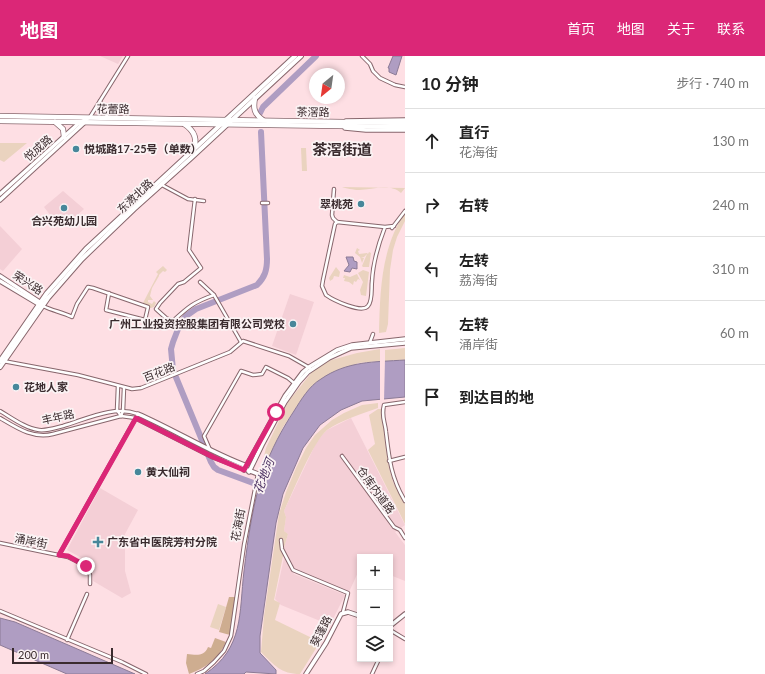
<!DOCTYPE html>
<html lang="zh">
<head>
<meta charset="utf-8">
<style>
  :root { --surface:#fff; --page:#f2f2f2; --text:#222; --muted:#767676; --line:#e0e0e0; --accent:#db2777 }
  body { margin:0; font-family:Lato,"Noto Sans SC",sans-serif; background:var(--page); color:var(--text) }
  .controls { position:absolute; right:12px; bottom:12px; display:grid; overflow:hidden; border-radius:0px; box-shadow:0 2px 6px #0003 }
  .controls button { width:36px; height:36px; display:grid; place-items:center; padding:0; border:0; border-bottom:1px solid var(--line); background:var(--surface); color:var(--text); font:20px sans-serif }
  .compass { position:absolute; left:309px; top:12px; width:36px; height:36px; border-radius:50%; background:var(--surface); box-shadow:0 2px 6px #0003; rotate:209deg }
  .scale { position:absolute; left:12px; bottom:10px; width:101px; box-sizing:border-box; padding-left:4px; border:2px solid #3a2b2e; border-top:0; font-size:11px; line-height:14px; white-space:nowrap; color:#3a2b2e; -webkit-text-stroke:3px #fbf3f4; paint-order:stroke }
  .stop { position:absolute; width:12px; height:12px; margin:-9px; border:3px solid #db2777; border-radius:50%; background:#fff }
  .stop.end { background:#db2777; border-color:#fff; box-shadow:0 1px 4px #0008 }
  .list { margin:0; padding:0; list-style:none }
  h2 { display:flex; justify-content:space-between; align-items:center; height:52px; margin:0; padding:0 16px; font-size:17px }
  h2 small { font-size:13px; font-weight:400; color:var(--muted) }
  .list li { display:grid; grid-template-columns:26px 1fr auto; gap:12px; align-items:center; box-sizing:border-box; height:64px; padding:0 16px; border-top:1px solid var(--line) }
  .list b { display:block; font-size:15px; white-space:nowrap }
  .list p { margin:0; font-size:13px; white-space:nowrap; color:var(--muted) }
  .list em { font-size:13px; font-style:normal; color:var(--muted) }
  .icon { flex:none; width:22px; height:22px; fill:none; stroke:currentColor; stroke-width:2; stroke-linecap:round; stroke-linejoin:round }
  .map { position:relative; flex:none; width:405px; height:618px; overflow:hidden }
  header { display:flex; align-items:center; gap:24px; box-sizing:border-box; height:56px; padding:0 20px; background:var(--accent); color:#fff }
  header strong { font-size:19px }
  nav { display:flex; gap:22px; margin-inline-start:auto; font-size:14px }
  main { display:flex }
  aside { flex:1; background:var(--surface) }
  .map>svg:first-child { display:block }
  .built { fill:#f4cfd6 }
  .green { fill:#ead3bf }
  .forest { fill:#cead90 }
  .water { fill:#af9dc2; stroke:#8c7b96 }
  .pier { fill:#fedfe4 }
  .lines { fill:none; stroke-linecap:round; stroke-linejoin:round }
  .river { stroke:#af9dc2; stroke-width:6 }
  .minor-casing { stroke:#87666c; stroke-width:4.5 }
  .tertiary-casing { stroke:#87666c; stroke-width:5.5 }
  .secondary-casing { stroke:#87666c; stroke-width:6 }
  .primary-casing { stroke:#87666c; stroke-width:6 }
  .minor { stroke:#fff; stroke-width:2.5 }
  .tertiary { stroke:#fff; stroke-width:3.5 }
  .secondary { stroke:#fff; stroke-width:4 }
  .primary { stroke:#fff; stroke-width:4.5 }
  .route { stroke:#db2777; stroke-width:5 }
  .poi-dot { fill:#47879a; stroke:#fbf3f4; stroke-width:1.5 }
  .labels { text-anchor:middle; stroke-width:3.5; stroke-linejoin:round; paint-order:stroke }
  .street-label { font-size:11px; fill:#3a2b2e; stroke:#fbf3f4 }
  .poi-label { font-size:11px; font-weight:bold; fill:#3a2b2e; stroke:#fbf3f4; text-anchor:start }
  .water-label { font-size:12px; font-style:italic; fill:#4c3262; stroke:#fbf3f4 }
  .district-label { font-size:15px; font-weight:bold; fill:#3a2b2e; stroke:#fbf3f4 }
</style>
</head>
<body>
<header>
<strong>地图</strong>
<nav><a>首页</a><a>地图</a><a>关于</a><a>联系</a></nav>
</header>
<main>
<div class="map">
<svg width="405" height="618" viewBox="0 0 405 618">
  <rect width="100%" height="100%" fill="#fedfe4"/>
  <g class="built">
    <path d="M100,0H123L118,8Z"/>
    <path d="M63,135L84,153L66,169L58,161L51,160L44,151Z"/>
    <path d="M0,170L22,193L3,215L0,213Z"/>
    <path d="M290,238L314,246L296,299L272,290Z"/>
    <path d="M351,362L405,469L395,476L405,489V525L390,519V501H360V512L349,536L294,514L284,492L288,478L284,475L286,461L284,455L317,385L327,374Z"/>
    <path d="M100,432L138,454L125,478V515L131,537L122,542L93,525L91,507L67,494Z"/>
    <path d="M284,502L294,518L345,539L330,569L281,549L275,543Z"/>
  </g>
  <g class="green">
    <path d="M0,87H27L4,106L0,104Z"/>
    <path d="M301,92H306L307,115H302Z"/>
    <path d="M342,131L405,132L401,137C390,127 372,134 359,134C354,134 345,132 342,131Z"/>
    <path d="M405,156V165L397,181L393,194L390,214L388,268L386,276L379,277C380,235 381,193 405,156Z"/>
    <path d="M357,192L360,194L358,195L359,198L367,197L368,198L369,196L371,197L369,211H363L362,210L367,198L364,201H361L364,202L362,207L360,201L355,197Z"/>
    <path d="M163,210L167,214L165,216L163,215L159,219V220L152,232L150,240L153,244H148V246L152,248L154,245L156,247L154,251L151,252L143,247L158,218L156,216Z"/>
    <path d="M336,211L340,216L339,221L334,220L333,223L330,225L329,222Z"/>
    <path d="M363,214L369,216L366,240L361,239L360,234L363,226L358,217Z"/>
    <path d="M357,218L360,224L358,223L356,226L354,225L353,229L349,226L344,225L345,222H343L344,219L350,221Z"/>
    <path d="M405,292V304L385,305V294Z"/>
    <path d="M380,293V305L358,307L303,341L283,371L264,414L260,428H257L266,392L288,346L312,316L328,305L357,297Z"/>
    <path d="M378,347V352C364,357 339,365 327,374C313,386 293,436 284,455L286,461L284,475L288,478L284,492L281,486L283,500L274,544L280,547L275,564L314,583L325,578L300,618C281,618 274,609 261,596L264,560L279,458L286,436L296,412L306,392L315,379L332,364L344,357L362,349Z"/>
    <path d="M378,353H382V366L384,367L385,385L389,412L393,426L405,448V468L368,394L375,388L369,359Z"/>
    <path d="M218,548L226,551L219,574L210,571Z"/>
  </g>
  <g class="forest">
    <path d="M229,541H236L230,579L219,576Z"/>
    <path d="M215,582L226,586C219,602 206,612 189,618L186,607L187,598C196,599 204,601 208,591L211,592Z"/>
  </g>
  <g class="water">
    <path d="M393,0H402L396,19L389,16V12H388Z"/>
    <path d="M346,201H353L354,205L357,206V213L352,212L350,216L344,215L349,209Z"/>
    <path d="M405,304V341L362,345L341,354L320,369L303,392L283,438L276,467L260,580V597L276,614V618L246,616L244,618H205C244,592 239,557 244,515C248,482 253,446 264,414C271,394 282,373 294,355C301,344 309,330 321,323C347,305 374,306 405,304Z"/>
    <path d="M0,562L15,566L135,618H67L0,589Z"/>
  </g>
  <path class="pier" d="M385,303L384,345H380V304Z"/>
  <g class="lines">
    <g class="river">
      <path d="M260,57L263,51L316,0"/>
      <path d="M261,76L267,203C267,214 265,221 257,229L196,253L186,260L180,268L173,286L171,293L173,314L211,406L214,411L218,414L267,432"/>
    </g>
    <defs>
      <g id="minor">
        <path d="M362,0L370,8L373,15L380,22L395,29L405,31"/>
        <path d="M100,45L103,55L108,61"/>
        <path d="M90,61L128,0"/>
        <path d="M162,129L188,143L204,145"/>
        <path d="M334,133L332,159L333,162L337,166"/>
        <path d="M195,143L189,194L201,212L184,226L178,228L160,247L156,253L166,262L173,265C188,251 194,246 214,239"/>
        <path d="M262,147H268"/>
        <path d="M385,171L337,166L335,168L323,224L322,230L326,239C333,244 362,258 368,250C373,245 371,232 372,225C373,206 378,189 385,171L394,170"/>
        <path d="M392,172L405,155"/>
        <path d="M200,226L214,239L241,286"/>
        <path d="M43,250C53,255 62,256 72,261L77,248L88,231L93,232L148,251L145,264L106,254L109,237"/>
        <path d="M370,286L373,278"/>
        <path d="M3,305L78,319L132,333L141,332L230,296L243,285L289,300L310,312"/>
        <path d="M118,330L117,354L121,360"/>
        <path d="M405,346L384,349C381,361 385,365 386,376C389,402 391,422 405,445"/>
        <path d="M0,355C12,362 25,372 39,374C47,375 55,372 63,370C87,363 113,349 138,358L59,499"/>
        <path d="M121,360L123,355L124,332"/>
        <path d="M0,362C17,372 33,383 53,378L121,360L136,362"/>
        <path d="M210,394L204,380L241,315L253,319L262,318L266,311L288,322L294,327"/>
        <path d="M342,400L394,471L400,474L405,482"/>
        <path d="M389,405L405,401"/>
        <path d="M281,484L282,493L293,514L348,537L343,556"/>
        <path d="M0,487L68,501L86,510L90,519V528"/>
        <path d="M0,555L122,606L146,618"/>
        <path d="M390,574L405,583"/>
        <path d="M67,584L87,538"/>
        <path d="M197,618L204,615L214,606L224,595L231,580L244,489L258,418"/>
        <path d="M372,618L379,603"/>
      </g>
      <g id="tertiary">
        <path d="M346,65L405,64"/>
        <path d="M345,72L366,74H405"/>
        <path d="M0,138L78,68L88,62"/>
        <path d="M0,144L85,66"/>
        <path d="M0,220L41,247"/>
        <path d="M0,225L40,249"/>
        <path d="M138,358C175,374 209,396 247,410"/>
        <path d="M136,362L213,401L258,418"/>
        <path d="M244,414L285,340L303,316L309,311L337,294L352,289L405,283"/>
        <path d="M249,416L262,389L285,346L299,326L308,316L329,302L351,292L405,287"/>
        <path d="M390,570L405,558"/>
        <path d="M306,618L326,587L341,558L348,556L360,560"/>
      </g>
      <g id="secondary">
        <path d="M0,305L47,237L86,193L295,0"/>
        <path d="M0,311L48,242L82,203L134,153L191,102L301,0"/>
      </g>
      <g id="primary">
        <path d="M255,42C253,52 254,58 263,64"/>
        <path d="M0,60L405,67"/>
        <path d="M0,65L405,71"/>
        <path d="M55,66L63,73L64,81"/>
        <path d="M184,68C195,75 198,84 193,95"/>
      </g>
    </defs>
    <use href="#minor" class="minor-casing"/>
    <use href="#tertiary" class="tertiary-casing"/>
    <use href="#secondary" class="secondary-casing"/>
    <use href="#primary" class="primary-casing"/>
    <use href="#minor" class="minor"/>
    <use href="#tertiary" class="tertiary"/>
    <use href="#secondary" class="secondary"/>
    <use href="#primary" class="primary"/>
  </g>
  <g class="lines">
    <path class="route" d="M86,510L68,500L59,499L136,362L213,401L244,414L276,356"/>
  </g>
  <g class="poi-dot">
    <circle cx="76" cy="93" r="4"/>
    <circle cx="361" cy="148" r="4"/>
    <circle cx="64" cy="152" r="4"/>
    <circle cx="293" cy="268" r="4"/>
    <circle cx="16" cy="331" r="4"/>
    <circle cx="138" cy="416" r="4"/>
    <path d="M96 480h4v4h4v4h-4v4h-4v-4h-4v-4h4z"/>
  </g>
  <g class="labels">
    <g class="street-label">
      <text transform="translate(113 53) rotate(1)" y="4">花蕾路</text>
      <text transform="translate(313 56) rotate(1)" y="4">茶滘路</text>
      <text transform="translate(38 92) rotate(-41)" y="4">悦成路</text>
      <text transform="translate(135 140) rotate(-43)" y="4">东漖北路</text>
      <text transform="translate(28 227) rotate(33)" y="4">荣兴路</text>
      <text transform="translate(159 316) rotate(-21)" y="4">百花路</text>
      <text transform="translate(58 361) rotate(-13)" y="4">丰年路</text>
      <text transform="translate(376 434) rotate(54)" y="4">仓库内道路</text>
      <text transform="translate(238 469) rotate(-80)" y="4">花海街</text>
      <text transform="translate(31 485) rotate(11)" y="4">涌岸街</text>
      <text transform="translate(321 575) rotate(-63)" y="4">葵蓬路</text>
    </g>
    <g class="poi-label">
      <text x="84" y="97">悦城路17-25号（单数）</text>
      <text x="353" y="152" text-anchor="end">翠桃苑</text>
      <text x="64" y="169" text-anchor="middle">合兴苑幼儿园</text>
      <text x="285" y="272" text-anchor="end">广州工业投资控股集团有限公司党校</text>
      <text x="24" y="335">花地人家</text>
      <text x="146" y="420">黄大仙祠</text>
      <text x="107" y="490">广东省中医院芳村分院</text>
    </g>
    <g class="water-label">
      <text transform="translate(264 420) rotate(-69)" y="4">花地河</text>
    </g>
    <g class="district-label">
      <text x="342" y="99">茶滘街道</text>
    </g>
  </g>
</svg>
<div class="controls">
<button>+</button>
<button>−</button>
<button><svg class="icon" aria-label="layers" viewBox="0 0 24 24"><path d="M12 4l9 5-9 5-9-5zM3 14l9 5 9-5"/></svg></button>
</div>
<svg class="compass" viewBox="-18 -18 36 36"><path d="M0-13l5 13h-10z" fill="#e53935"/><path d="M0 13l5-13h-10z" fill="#767676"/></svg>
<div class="scale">200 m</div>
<div class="stop" style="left:276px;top:356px"></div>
<div class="stop end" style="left:86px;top:510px"></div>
</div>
<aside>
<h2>10 分钟<small>步行 · 740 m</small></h2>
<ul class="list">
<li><svg class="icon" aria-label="ahead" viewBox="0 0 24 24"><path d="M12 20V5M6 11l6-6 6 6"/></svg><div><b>直行</b><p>花海街</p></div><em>130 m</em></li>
<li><svg class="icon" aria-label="right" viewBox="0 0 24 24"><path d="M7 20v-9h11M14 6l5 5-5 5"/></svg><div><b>右转</b></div><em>240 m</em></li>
<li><svg class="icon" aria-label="left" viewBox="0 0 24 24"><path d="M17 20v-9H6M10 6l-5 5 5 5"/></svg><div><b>左转</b><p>荔海街</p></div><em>310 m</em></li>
<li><svg class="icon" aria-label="left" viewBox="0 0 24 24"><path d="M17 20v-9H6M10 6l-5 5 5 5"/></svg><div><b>左转</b><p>涌岸街</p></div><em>60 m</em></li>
<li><svg class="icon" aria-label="arrive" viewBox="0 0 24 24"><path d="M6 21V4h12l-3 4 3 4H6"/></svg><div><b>到达目的地</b></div></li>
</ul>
</aside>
</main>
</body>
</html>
